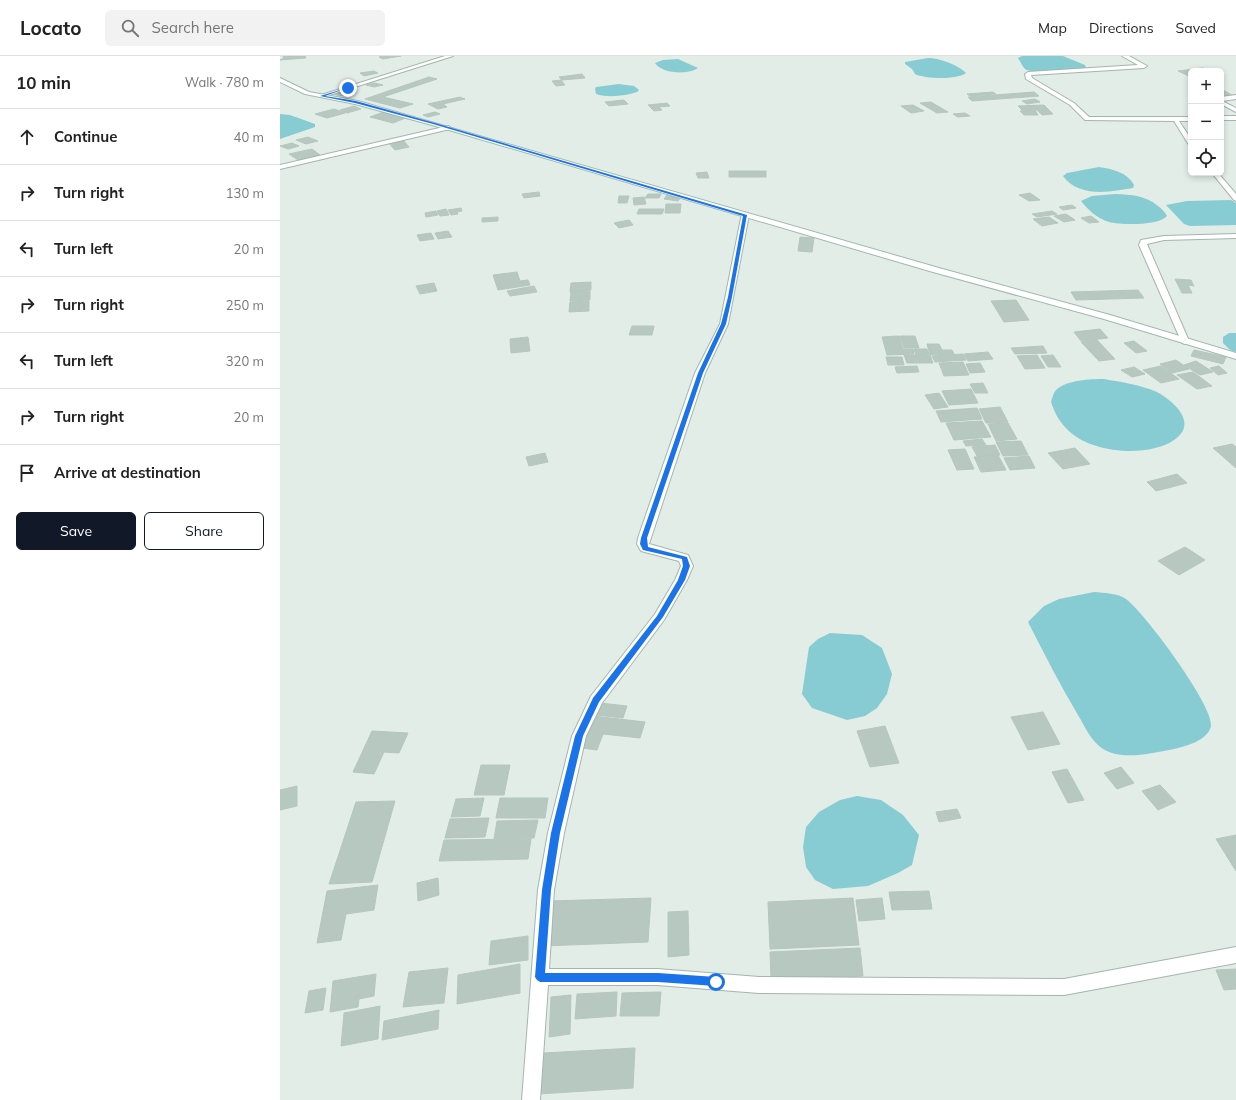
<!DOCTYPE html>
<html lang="en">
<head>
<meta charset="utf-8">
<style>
  :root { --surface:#fff; --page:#f2f2f2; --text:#222; --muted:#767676; --line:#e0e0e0; --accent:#111827 }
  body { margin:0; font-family:Mulish,sans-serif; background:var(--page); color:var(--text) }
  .controls { position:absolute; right:12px; top:12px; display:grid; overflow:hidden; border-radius:6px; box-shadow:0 2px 6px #0003 }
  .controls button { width:36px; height:36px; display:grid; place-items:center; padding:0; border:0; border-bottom:1px solid var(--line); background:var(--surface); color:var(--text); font:20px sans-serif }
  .stop { position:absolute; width:12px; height:12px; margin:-9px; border:3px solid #1a73e8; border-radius:50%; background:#fff }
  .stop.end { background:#1a73e8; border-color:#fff; box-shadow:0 1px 4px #0008 }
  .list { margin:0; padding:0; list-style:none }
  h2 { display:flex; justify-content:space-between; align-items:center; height:52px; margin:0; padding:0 16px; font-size:17px }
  h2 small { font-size:13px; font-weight:400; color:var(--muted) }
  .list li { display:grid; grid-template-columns:26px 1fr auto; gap:12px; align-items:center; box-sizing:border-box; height:56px; padding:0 16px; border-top:1px solid var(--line) }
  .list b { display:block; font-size:15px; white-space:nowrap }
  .list em { font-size:13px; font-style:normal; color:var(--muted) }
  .actions { display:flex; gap:8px; padding:12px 16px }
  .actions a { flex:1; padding:9px 0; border:1px solid var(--accent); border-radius:6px; text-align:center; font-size:14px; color:var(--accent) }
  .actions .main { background:var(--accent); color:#fff }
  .icon { flex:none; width:22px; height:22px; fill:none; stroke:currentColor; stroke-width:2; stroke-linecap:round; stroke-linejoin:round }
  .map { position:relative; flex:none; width:956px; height:1044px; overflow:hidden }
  header { display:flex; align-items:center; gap:24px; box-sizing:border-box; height:56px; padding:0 20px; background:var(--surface); border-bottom:1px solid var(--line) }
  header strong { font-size:19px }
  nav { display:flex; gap:22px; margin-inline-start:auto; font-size:14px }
  .search { width:280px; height:36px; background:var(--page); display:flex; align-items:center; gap:10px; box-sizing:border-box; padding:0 14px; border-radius:6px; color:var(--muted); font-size:15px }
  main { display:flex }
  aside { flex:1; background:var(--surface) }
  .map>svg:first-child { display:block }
  .water { fill:#88ccd3 }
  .building { fill:#b7c8c0; stroke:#b4c7be }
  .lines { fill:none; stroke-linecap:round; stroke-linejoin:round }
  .street-casing { stroke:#a4b5ae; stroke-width:2 }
  .secondary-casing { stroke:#a0b9af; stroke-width:2 }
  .street { fill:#fff; fill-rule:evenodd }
  .secondary { fill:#fff; fill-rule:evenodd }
  .route { fill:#1a73e8 }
</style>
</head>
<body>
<header>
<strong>Locato</strong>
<div class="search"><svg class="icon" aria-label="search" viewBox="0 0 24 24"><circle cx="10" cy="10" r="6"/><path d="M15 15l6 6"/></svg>Search here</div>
<nav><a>Map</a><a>Directions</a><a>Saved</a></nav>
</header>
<main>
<aside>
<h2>10 min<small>Walk · 780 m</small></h2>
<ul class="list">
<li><svg class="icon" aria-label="ahead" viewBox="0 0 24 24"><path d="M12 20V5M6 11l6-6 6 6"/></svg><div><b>Continue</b></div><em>40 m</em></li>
<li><svg class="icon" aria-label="right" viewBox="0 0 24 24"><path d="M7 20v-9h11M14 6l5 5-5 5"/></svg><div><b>Turn right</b></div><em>130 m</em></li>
<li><svg class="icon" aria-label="left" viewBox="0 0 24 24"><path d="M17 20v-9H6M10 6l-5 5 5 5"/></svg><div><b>Turn left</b></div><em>20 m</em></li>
<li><svg class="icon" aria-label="right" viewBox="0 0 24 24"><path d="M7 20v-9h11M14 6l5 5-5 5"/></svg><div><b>Turn right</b></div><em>250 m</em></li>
<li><svg class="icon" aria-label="left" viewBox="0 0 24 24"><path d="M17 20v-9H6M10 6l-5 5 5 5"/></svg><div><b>Turn left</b></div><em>320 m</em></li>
<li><svg class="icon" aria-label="right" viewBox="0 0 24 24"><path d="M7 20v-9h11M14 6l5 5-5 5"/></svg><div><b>Turn right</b></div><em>20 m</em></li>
<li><svg class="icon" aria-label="arrive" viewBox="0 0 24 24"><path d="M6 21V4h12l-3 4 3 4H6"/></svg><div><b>Arrive at destination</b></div></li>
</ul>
<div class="actions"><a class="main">Save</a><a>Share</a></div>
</aside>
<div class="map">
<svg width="956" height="1044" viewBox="0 0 956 1044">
  <rect width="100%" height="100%" fill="#e2ede7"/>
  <g class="water">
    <path d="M742,0H783L805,9L806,12C795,14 752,19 745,13C742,10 740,5 738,2Z"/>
    <path d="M648,2C660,2 678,9 686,17C678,24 644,23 635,18L632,13L625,8V6Z"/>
    <path d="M398,3L418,12C408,19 382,18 375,7L383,4Z"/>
    <path d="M339,28L354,30L359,34L357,36C345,40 328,42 316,38L315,33L316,31Z"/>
    <path d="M0,58L10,59L35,68V71L0,83Z"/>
    <path d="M819,111C832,113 847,116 854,129L853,132C830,136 799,142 783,120L787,117Z"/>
    <path d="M835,138C852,139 865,139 878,150C882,153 885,156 887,160C879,170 841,169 829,166C818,163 807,153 801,145L812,140Z"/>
    <path d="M951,144L956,147V169L910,170L904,168L886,149L907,145Z"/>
    <path d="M949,277H956V296L950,294L943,287V281Z"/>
    <path d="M824,323C841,326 861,329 877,336C894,345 919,368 894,384C868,402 813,397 790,376C780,367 775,358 771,346C772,342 774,336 776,334C786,324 811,323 824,323Z"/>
    <path d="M814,536C824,537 838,537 846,543C864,556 934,650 931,670C928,684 907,690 894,693C873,697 842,705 823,693C811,685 805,671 798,659C780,629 764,597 748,566L764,550L779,543Z"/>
    <path d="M550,577L582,579L602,592L612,618L607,638L597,652L585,660L567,664L532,652L522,638L529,591L538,583Z"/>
    <path d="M577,740L601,744L623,759L639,779L632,809L618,817L588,830L553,833L535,824L526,811L523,791L526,771L539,756L560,744Z"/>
  </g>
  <g class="building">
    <path d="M3,0H25L26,2L0,4L4,2Z"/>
    <path d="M103,0H121L103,3L99,1Z"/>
    <path d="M923,12L931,15H911V19L909,20L898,15Z"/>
    <path d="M94,15L98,17L84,20L80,17Z"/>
    <path d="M302,18L305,22L282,24L279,21Z"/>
    <path d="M149,21L157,23L103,41L133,48L120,52L85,43Z"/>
    <path d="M281,24L285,29L276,30L272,25Z"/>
    <path d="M94,27L103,29L94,31L86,29Z"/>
    <path d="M941,33L954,40L941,41Z"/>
    <path d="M65,34L72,36L60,40L53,38Z"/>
    <path d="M713,36L716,38L690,40L687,38Z"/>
    <path d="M754,36L759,40L692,45L688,41Z"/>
    <path d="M180,41L185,43L163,48L167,51L158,53L148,48Z"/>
    <path d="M755,43L760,46L747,48L742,45Z"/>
    <path d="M344,44L348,48L329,50L325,46Z"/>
    <path d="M651,46L668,56L657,57L640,47Z"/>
    <path d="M387,47L390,50L379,51L382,54L374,55L368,49Z"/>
    <path d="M633,49L644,55L631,57L621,50Z"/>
    <path d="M764,49L773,58L762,59L757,54H742L738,50Z"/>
    <path d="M74,50L81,53L67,57L60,54Z"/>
    <path d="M54,53L65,57L47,62L35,58Z"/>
    <path d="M755,54L758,59H744L740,55Z"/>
    <path d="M106,55L128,61L113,67L90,61Z"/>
    <path d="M155,56L160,58L148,61L143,59Z"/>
    <path d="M685,57L690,60L678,61L673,58Z"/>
    <path d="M28,81L38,85L26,88L16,84Z"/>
    <path d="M123,84L129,91L115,94L108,86Z"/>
    <path d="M12,87L19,90L8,93L0,90Z"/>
    <path d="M32,93L40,99L18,104L9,98Z"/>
    <rect x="449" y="115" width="37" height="6"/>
    <path d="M427,116L429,122H418L416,117Z"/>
    <path d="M259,136L260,140L244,142L242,138Z"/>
    <path d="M750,137L760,144L749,145L739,139Z"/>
    <path d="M368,138H381L379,142H365Z"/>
    <path d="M387,139L401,141L398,145L384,143Z"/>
    <path d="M339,140H349L347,147H338Z"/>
    <path d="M364,141L366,148L354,149L353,142Z"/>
    <path d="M386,148H401L400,157H385Z"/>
    <path d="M792,149L796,152L783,154L779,151Z"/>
    <path d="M181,152L182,155L177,156L178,158L171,159L168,154Z"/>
    <path d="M166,153L169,159L160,160L157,155Z"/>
    <path d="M359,153H384L382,158H357Z"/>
    <path d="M156,155L158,159L146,161L145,157Z"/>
    <path d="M772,155L777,158L757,161L752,158Z"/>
    <path d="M786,158L795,164L784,166L774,160Z"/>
    <path d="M811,160L819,166L809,167L801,162Z"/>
    <path d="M218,161V165L202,166V162Z"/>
    <path d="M769,161L778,167L762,170L753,163Z"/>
    <path d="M349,164L353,169L339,172L334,167Z"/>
    <path d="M168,175L172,181L158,183L155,177Z"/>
    <path d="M151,177L154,183L140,185L137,179Z"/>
    <path d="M520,181L534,182L532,196L518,195Z"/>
    <path d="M237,216L240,225L248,224L250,229L218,234L213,219Z"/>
    <path d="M895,223L911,224L914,230L908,229L912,237H902Z"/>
    <path d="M311,226V234L290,236L291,227Z"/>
    <path d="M154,227L157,235L140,238L136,230Z"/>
    <path d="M254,230L257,236L230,240L227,235Z"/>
    <path d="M858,234L864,242L796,244L791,236Z"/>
    <path d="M310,235V244L290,245L291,236Z"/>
    <path d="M736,244L749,264L724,266L711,245Z"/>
    <path d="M309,245V255L289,256L290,246Z"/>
    <path d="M352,270H374L372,279H349Z"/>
    <path d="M820,273L828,282L801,285L794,276Z"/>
    <path d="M619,280L623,293H633L634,298L607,299L602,281Z"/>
    <path d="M620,280H635L639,292H624Z"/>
    <path d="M248,281L250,295L231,297L230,283Z"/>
    <path d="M817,284L835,303L819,305L801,286Z"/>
    <path d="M854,285L867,295L856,297L844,287Z"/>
    <path d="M647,288H659L662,294H672L674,298L650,299Z"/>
    <path d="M763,290L767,297L735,298L731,292Z"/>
    <path d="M634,293H647L649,298L636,299Z"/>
    <path d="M914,294L946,301L943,308L911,300Z"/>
    <path d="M708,296L713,303L688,305L684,298Z"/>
    <path d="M683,298L686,304L655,306L652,300Z"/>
    <path d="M624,299H650L653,307H627Z"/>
    <path d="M757,299L765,312L745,313L737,300Z"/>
    <path d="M773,299L781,311H768L761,300Z"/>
    <path d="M606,301H622L624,309H608Z"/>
    <path d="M896,304L909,313L892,317L880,308Z"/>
    <path d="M916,305L933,316L920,319L904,309Z"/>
    <path d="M683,306L689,319L664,320L659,307Z"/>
    <path d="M700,307L705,316L690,317L686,308Z"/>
    <path d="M637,310L639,316L617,317L615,311Z"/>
    <path d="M881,310L899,323L881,327L863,314Z"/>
    <path d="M939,310L947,317L938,319L930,312Z"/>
    <path d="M854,311L865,318L852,321L841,314Z"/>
    <path d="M913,316L932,330L917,333L897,319Z"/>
    <path d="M703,327L708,337H695L690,328Z"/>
    <path d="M691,333L698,347L669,349L662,335Z"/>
    <path d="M659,337L668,351L654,353L645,339Z"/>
    <path d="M720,351L728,366L706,367L699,353Z"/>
    <path d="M697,352L702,363L661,366L656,355Z"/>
    <path d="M702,365L711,381L674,384L666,367Z"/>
    <path d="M728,367L737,383L716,385L708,368Z"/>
    <path d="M702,383L706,389L686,390L683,385Z"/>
    <path d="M741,385L748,399L723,400L716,386Z"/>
    <path d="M952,388L956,391V412L933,392Z"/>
    <path d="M715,389L720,399L697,400L692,391Z"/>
    <path d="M795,392L810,408L783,413L768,397Z"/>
    <path d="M685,393L694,413L677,414L668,394Z"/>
    <path d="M265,397L268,406L249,410L246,401Z"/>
    <path d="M718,399L726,414L701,416L694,401Z"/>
    <path d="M749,400L755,412L730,414L724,402Z"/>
    <path d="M897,418L907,427L876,435L867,426Z"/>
    <path d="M905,491L925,504L899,519L878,505Z"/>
    <path d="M320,647L347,650L343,662L316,659Z"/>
    <path d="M763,656L780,688L748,694L731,661Z"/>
    <path d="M313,660L365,666L360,682L323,678L317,694L302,692Z"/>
    <path d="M605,670L619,707L590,711L577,675Z"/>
    <path d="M92,675L128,677L119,697L104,696L94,718L73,716Z"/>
    <path d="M201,709H230L224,739H194Z"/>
    <path d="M841,711L854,727L837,733L824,717Z"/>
    <path d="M787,713L804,744L788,747L772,716Z"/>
    <path d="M880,729L896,746L878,754L862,735Z"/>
    <path d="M17,730V750L0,754V734Z"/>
    <path d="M204,742L200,760L171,761L176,743Z"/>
    <path d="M220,742H268L265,762H216Z"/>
    <path d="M115,745L92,826L49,828L76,746Z"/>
    <path d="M677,753L681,762L659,766L656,756Z"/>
    <path d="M209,762L205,781L165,782L170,763Z"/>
    <path d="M258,764L254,782L214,783L217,765Z"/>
    <path d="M956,779V815L936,783Z"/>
    <path d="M251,783L248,803L159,805L164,784Z"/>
    <path d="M158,822L159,839L138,845L137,827Z"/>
    <path d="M98,829L94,854L66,858L61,884L37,887L47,835Z"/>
    <path d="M649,835L652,853L612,854L609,836Z"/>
    <path d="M371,842L368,886L263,890L269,845Z"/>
    <path d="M573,842L579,889L490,893L488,846Z"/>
    <path d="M602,842L605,863L579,865L576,844Z"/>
    <path d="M408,855L409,899L388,901V856Z"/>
    <path d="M248,880V904L209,909L211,885Z"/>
    <path d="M580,892L583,920L491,924L490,896Z"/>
    <path d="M240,908V937L177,948L178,919Z"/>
    <path d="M168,912L164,947L123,951L129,916Z"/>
    <path d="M956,913V933L944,934L936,914Z"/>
    <path d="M96,918L94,940L79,943L78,951L50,956L53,925Z"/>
    <path d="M46,932L43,954L25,957L29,935Z"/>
    <path d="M337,936L336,960L295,963L297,938Z"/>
    <path d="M381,936L379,960H340L342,937Z"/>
    <path d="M291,939L290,978L269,981L271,941Z"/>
    <path d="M100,950L98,983L61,990L64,957Z"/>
    <path d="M159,954L158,973L102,984L104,965Z"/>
    <path d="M355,992L353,1032L258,1038L263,997Z"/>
  </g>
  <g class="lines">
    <defs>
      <g id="street">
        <path d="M165,0H173L43,41L38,40Z"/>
        <path d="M842,0H849L867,10L864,12L751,19L752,22L794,47L809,61H911V65H899L911,83V90L909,89L894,65L805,64L790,49L746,23L745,18L748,16L858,9Z"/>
        <path d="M956,39V43L942,45L956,52V56L941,48V41Z"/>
        <rect x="941" y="60" width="15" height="4"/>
        <path d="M168,70L170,71V73L0,113V109Z"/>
        <path d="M932,117H938L956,138V145L954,144Z"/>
        <path d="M462,157H468L469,159L448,268L425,317L369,488L408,499L413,510L407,524L384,564L322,647L306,680L284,777L274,834L269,913H377L479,921L784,923L956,891V907L784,939L479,937L377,929H268L260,1044H242L258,834L268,777L292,680L311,640L375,558L395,524L401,510L399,505L361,495L357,488L358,482L415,317L440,268Z"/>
        <path d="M956,178V182L884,184L867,188L909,285L905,288L902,287L859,189L861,184L884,180Z"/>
      </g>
      <path id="secondary" d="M0,22L29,36L78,45L659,212L830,259L956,297V303L824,263L653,216L152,69L75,48L25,38L0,26Z"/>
    </defs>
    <use href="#street" class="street-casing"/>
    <use href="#secondary" class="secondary-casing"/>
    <use href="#street" class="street"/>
    <use href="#secondary" class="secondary"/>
  </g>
  <path class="route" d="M70,31L45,40L76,45L155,67L467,159L452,241L446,268L423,317L367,482L368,491L407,501L410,510L405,524L383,561L319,646L303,680L280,777L271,834L265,917H378L436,921L439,922L440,926L439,929L436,930L378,926H260L257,924L255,921L262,834L271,777L295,680L313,642L377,560L398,524L403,510L402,503L363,494L360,488L361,482L418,317L441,268L448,241L463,160L153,68L75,47L40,40Z"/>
</svg>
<div class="controls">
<button>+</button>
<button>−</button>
<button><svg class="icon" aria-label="locate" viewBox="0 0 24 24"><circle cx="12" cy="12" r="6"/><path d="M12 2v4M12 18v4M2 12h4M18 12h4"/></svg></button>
</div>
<div class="stop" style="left:436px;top:926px"></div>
<div class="stop end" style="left:68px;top:32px"></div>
</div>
</main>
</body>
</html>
